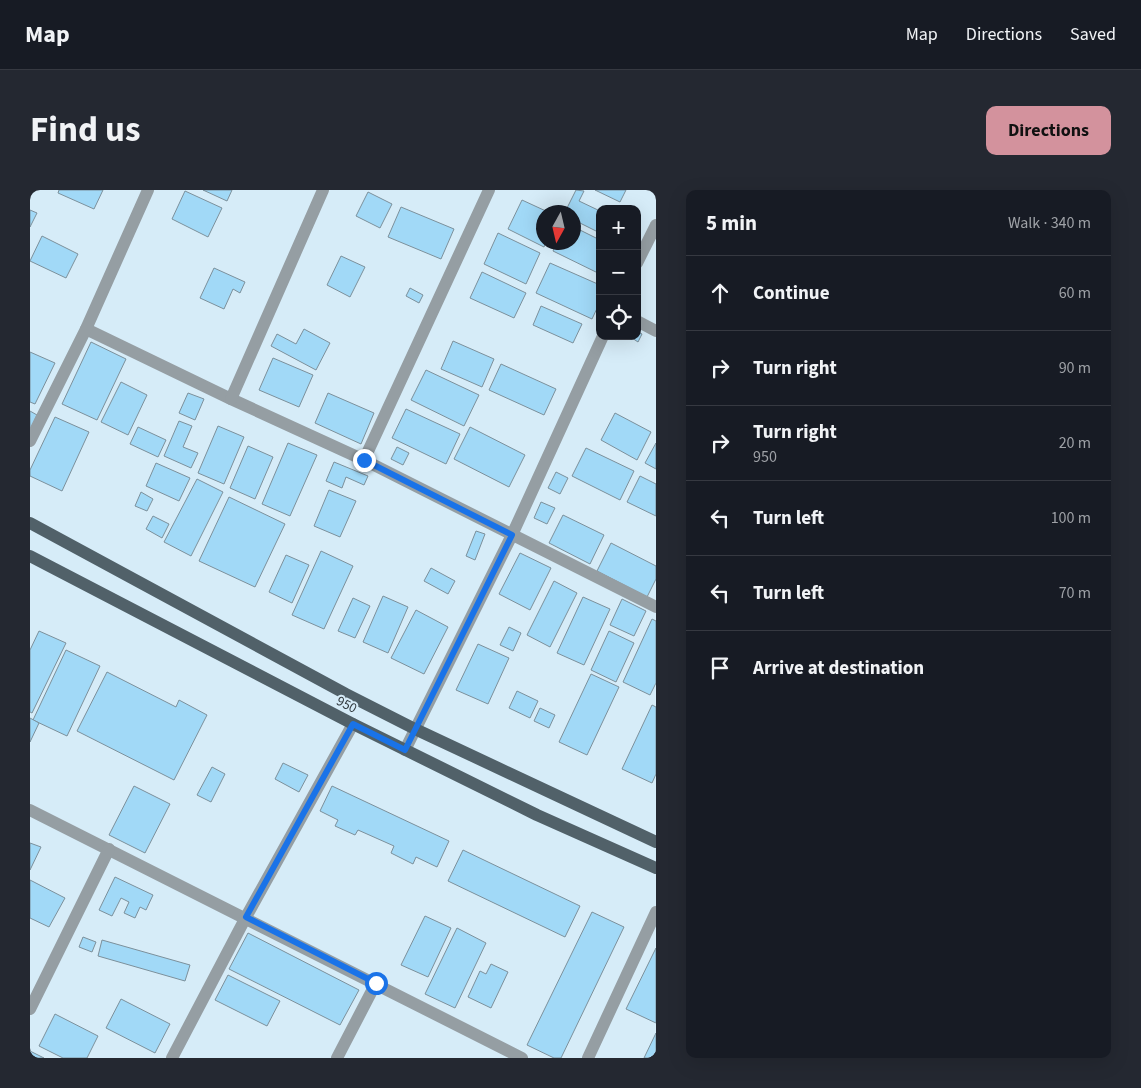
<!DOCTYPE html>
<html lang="en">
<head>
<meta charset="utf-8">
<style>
  :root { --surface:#171b24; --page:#242831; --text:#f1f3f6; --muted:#9ea1a6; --line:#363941; --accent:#d3929d }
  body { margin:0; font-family:"Source Sans 3",sans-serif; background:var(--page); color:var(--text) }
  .controls { position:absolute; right:15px; top:15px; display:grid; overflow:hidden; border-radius:10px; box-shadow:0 5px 20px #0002 }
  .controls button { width:45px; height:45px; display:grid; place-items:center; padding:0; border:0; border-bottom:1px solid var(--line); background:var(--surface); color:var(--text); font:25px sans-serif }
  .compass { position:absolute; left:506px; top:15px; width:45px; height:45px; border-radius:50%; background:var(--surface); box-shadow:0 5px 20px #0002; rotate:188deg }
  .stop { position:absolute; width:15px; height:15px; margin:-11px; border:4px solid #1a73e8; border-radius:50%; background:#fff }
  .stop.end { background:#1a73e8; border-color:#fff; box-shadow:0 1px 5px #0008 }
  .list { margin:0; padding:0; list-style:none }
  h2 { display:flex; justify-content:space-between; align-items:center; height:65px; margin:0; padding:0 20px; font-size:21px }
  h2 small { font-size:16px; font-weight:400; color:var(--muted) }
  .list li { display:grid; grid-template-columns:32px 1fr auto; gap:15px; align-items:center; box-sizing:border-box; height:75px; padding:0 20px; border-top:1px solid var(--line) }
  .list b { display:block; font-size:19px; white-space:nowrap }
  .list p { margin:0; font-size:16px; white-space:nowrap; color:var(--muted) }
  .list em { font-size:16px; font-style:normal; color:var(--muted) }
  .icon { flex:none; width:28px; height:28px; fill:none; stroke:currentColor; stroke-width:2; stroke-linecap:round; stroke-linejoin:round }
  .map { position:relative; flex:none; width:626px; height:868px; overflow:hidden; border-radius:10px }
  header { display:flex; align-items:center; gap:30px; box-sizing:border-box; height:70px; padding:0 25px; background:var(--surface); border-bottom:1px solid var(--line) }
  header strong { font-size:24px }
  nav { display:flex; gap:28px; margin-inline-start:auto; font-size:18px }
  .intro { display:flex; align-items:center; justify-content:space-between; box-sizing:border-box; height:120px; padding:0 30px }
  h1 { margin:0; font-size:35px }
  .button { padding:12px 22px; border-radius:10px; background:var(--accent); color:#111; font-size:18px; font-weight:700 }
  main { display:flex; gap:30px; padding:0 30px }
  aside { flex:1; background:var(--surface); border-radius:10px; box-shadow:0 5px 20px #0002 }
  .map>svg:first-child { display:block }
  .building { fill:#a1d9f7; stroke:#7c909b }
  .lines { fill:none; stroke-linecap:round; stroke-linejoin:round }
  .street { stroke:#959ea3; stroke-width:12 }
  .primary { stroke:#516169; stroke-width:12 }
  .route { stroke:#1a73e8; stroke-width:6 }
  .labels { text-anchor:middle; stroke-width:4; stroke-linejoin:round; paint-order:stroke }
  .street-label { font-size:14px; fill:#323a3f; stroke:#d6ecf8 }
</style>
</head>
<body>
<header>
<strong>Map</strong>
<nav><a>Map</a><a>Directions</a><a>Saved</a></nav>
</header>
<div class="intro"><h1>Find us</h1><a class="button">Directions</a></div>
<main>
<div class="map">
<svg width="626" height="868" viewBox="0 0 626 868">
  <rect width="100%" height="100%" fill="#d6ecf8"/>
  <g class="building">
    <path d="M29,0H73L64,19L28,3Z"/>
    <path d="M173,0H202L197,11Z"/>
    <path d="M546,0L554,1L549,11L570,21V43L544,30V22H535Z"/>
    <path d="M565,0H596L590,12Z"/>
    <path d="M155,1L192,18L178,47L142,29Z"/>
    <path d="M338,2L362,14L350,38L326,26Z"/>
    <path d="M492,10L518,22H514V52H516L514,57L478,39Z"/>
    <path d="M371,17L424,39L411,69L358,47Z"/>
    <path d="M0,20L7,23L0,37Z"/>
    <path d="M544,37L570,50V84L523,61L527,52H544Z"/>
    <path d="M468,43L510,63L496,94L454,74Z"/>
    <path d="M12,46L48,64L36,88L0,71Z"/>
    <path d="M311,66L335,77L320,107L297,95Z"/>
    <path d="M520,73L570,95V112L562,129L506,103Z"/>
    <path d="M184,78L215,92L210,103L203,99L194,119L170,108Z"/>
    <path d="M452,82L496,103L484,128L440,108Z"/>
    <path d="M380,98L393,105L389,113L376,106Z"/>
    <path d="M511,116L552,134L543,153L503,135Z"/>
    <path d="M274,139L300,153L286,180L241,156L247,144L266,154Z"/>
    <path d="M607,141L612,144L608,152L599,146H607Z"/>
    <path d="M423,151L464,169L452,197L411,179Z"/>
    <path d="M61,152L96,169L67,230L32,214Z"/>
    <path d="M0,162L25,173L5,214L0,212Z"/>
    <path d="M243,168L283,185L269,217L229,200Z"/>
    <path d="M471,174L526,199L514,225L459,200Z"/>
    <path d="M396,180L449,205L434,236L381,210Z"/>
    <path d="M91,192L117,205L98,245L71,232Z"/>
    <path d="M158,203L174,209L165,230L149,223Z"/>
    <path d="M298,203L344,223L331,254L285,233Z"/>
    <path d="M376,219L430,244L416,274L362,248Z"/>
    <path d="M0,221L7,225L0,240Z"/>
    <path d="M585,223L621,242L607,270L571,250Z"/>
    <path d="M25,227L59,242L32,301L0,286V280Z"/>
    <path d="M149,231L162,236L153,257L168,263L161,278L134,266Z"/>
    <path d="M188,236L214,247L194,294L168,283Z"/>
    <path d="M108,237L136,250L128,267L100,254Z"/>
    <path d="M440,237L495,265L479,297L424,269Z"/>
    <path d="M258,253L287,265L260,326L232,314Z"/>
    <path d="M626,253V279L615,273Z"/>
    <path d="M218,256L243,267L225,309L200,298Z"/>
    <path d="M367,257L379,263L373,275L361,269Z"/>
    <path d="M556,258L604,281L590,310L542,286Z"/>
    <path d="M304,272L338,286L334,295L316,287L312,298L296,291Z"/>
    <path d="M126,273L160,288L149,311L116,296Z"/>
    <path d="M526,282L538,288L530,304L518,298Z"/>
    <path d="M610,286L626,294V326L597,312Z"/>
    <path d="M167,289L193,302L161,366L134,352Z"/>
    <path d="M299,300L326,311L310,347L284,336Z"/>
    <path d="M111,302L123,309L117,321L105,316Z"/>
    <path d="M199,307L255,334L225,397L169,371Z"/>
    <path d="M511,312L525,318L517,334L504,328Z"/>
    <path d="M533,325L574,345L560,374L519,353Z"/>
    <path d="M123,326L139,334L132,348L116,339Z"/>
    <path d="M446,341L455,344L445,370L436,366Z"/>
    <path d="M581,353L626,376V389L617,407L567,381Z"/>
    <path d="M291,361L323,376L294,439L262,425Z"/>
    <path d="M490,363L521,378L500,420L469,404Z"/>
    <path d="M256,365L279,375L262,413L239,402Z"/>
    <path d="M401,378L425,391L418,404L394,391Z"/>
    <path d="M524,391L547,403L520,457L497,445Z"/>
    <path d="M353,406L378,417L358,463L333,452Z"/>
    <path d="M553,407L580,419L554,475L527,463Z"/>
    <path d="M323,408L340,416L325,448L308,441Z"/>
    <path d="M592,409L616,421L604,446L580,435Z"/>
    <path d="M386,420L418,437L394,484L361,468Z"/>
    <path d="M622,429L626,431V493L620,505L593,492Z"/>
    <path d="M479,437L491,443L483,461L470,455Z"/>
    <path d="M9,441L36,453L2,523L0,522V460Z"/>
    <path d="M579,441L604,453L586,492L561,480Z"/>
    <path d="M448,454L479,468L458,514L426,500Z"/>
    <path d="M36,460L70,476L37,546L3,530Z"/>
    <path d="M77,482L146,517L149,510L177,525L144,590L47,541Z"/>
    <path d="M561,484L589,497L557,565L529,552Z"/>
    <path d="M487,501L508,511L500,528L479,518Z"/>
    <path d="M622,515L626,517V584L622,593L592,579Z"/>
    <path d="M510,518L525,525L519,538L504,531Z"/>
    <path d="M0,528L9,533L0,552Z"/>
    <path d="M253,573L278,585L269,602L245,589Z"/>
    <path d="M182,577L195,584L181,612L167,605Z"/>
    <path d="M104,596L140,614L115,663L79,645Z"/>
    <path d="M302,596L419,651L407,677L386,667L383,674L361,663L364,656L328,640L325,645L305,636L308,630L290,621Z"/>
    <path d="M0,653L11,657L0,680Z"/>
    <path d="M433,660L550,716L535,747L418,691Z"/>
    <path d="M85,687L123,705L116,720L110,717L105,728L94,723L99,712L91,708L82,726L69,720Z"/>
    <path d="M0,690L35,708L19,737L0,728Z"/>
    <path d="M562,722L594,737L531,868H524L497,855Z"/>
    <path d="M395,726L421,738L398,787L371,775Z"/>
    <path d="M427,738L456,753L425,818L395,804Z"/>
    <path d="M218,743L329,800L310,835L199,779Z"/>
    <path d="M53,747L66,752L62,762L49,757Z"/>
    <path d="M72,750L160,775L155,791L68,766Z"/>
    <path d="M626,758V833L596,819Z"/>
    <path d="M461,774L478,782L461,818L438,807L450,781L456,784Z"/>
    <path d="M198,785L250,811L237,836L185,810Z"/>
    <path d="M91,809L140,834L125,863L76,838Z"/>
    <path d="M25,824L68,846L57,868H33L9,856Z"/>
    <path d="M626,843V868H614Z"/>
    <path d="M0,861L14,868H0Z"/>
  </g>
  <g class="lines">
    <g class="street">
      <path d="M607,73L626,35"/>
      <path d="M607,131L626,141"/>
      <path d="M56,139L201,209L334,270L626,417"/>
      <path d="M201,209L293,0"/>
      <path d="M0,251L56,139L118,0"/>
      <path d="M334,270L459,0"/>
      <path d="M375,560L482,345L573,146"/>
      <path d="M0,620L492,868"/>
      <path d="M0,819L79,659"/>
      <path d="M142,868L216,727L323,534"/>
      <path d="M307,868L346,793"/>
      <path d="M558,868L626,722"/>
    </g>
    <g class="primary">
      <path d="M0,333L316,504L385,539L626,652"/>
      <path d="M0,366L323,534L507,625L626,678"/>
    </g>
  </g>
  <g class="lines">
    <path class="route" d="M334,270L482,345L375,560L323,534L216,727L346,793"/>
  </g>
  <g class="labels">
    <g class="street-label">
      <text transform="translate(317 514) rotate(27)" y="5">950</text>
    </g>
  </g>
</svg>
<div class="controls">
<button>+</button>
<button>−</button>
<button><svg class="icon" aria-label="locate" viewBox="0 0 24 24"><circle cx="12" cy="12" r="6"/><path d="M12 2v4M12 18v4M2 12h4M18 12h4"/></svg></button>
</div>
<svg class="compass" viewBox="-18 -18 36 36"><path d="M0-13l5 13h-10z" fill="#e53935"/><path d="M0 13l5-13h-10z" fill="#9ea1a6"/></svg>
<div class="stop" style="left:346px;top:793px"></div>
<div class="stop end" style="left:334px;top:270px"></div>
</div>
<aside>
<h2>5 min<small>Walk · 340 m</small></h2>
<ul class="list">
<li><svg class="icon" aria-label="ahead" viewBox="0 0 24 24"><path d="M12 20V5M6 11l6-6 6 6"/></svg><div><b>Continue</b></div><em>60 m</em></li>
<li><svg class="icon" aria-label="right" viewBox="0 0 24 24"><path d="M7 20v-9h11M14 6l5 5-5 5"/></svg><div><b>Turn right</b></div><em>90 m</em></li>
<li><svg class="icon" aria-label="right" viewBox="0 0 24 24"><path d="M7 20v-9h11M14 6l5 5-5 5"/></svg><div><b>Turn right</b><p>950</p></div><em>20 m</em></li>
<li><svg class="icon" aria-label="left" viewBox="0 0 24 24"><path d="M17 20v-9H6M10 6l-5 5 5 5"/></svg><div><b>Turn left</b></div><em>100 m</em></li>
<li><svg class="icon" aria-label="left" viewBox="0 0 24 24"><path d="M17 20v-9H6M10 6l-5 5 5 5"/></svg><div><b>Turn left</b></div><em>70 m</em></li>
<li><svg class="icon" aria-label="arrive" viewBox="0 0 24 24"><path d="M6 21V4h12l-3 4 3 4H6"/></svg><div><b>Arrive at destination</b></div></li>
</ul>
</aside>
</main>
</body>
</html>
